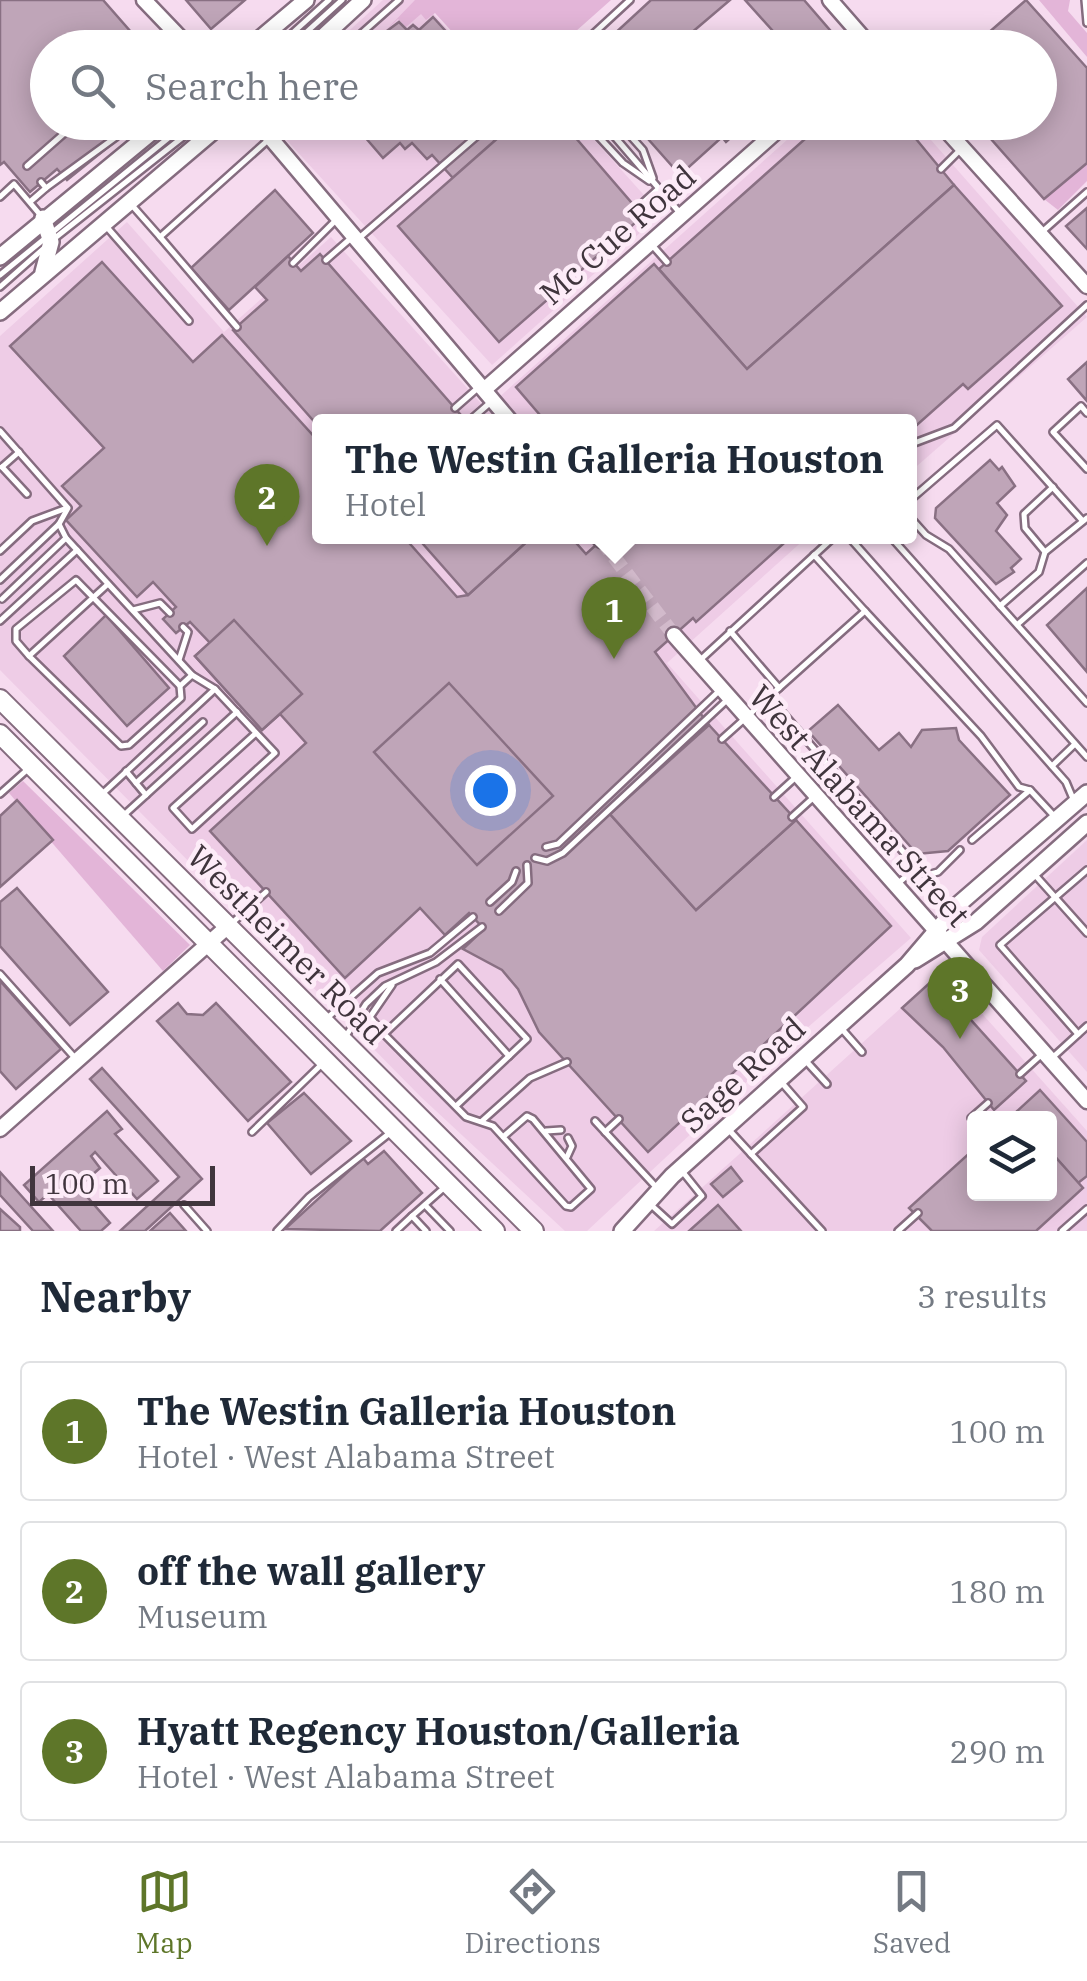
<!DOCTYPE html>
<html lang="en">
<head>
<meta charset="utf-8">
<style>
  :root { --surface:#fff; --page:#f6f6f7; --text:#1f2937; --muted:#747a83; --line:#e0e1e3; --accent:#5e7629 }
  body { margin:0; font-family:"IBM Plex Serif",serif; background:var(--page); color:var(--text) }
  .controls { position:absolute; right:30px; bottom:30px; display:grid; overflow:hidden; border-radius:10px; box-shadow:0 5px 25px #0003 }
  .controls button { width:90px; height:90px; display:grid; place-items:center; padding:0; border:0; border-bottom:2px solid var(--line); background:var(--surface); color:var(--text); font:50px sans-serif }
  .scale { position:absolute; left:30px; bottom:25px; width:185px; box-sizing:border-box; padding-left:10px; border:5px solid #40353d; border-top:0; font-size:28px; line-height:35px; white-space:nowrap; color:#40353d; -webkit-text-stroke:8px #fdecf8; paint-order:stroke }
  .you { position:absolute; left:490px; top:790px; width:35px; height:35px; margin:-25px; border:8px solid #fff; border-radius:50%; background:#1a73e8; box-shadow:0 0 0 15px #1a73e833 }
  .badge { display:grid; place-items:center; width:65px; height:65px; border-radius:50%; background:var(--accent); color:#fff; font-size:32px; font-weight:700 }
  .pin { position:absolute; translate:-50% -82px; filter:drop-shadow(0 2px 5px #0008) }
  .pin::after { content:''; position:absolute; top:52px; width:35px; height:30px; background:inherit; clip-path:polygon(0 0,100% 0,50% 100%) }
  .popup { position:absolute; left:312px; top:414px; width:605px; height:130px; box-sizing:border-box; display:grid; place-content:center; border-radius:10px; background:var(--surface); filter:drop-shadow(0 2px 8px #0005); font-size:32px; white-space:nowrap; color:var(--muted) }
  .popup b { font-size:38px; color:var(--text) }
  .popup::after { content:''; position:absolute; left:50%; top:100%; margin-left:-20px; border:20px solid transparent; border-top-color:var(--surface) }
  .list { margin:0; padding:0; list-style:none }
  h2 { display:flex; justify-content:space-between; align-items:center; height:130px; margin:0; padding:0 40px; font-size:42px }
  h2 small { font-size:32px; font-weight:400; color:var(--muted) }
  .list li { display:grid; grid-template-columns:65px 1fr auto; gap:30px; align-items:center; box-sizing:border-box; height:140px; margin:0 20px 20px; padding:0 20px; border:2px solid var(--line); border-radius:10px }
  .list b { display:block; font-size:38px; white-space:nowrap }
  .list p { margin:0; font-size:32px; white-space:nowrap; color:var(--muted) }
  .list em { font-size:32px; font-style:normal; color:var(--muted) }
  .icon { flex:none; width:55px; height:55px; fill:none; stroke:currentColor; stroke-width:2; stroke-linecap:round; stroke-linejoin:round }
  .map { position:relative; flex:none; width:1087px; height:1231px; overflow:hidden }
  .search { position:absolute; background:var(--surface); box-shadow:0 5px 25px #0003; left:30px; right:30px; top:30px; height:110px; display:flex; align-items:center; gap:25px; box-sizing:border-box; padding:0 35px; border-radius:55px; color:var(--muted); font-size:38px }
  .sheet { height:610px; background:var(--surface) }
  nav { display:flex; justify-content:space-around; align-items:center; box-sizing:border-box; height:140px; border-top:2px solid var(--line); background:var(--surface); font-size:28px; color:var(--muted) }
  nav a { display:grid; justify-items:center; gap:5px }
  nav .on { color:var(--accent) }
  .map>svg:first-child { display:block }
  .built { fill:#eecce6; fill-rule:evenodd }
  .green { fill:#e3b5d8 }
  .building { fill:#bfa5b8; stroke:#897083; stroke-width:2.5 }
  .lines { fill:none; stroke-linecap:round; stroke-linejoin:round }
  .tertiary-tunnel { stroke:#d2bacb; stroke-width:14; stroke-dasharray:14 7; stroke-linecap:butt }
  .service-casing { stroke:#856c7f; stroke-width:10 }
  .tertiary-casing { stroke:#856c7f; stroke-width:19 }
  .secondary-casing { stroke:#856c7f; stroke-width:20 }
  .primary-casing { stroke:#856c7f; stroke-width:22 }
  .service { stroke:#fff; stroke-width:5 }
  .tertiary { stroke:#fff; stroke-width:14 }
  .secondary { stroke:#fff; stroke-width:15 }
  .primary { stroke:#fff; stroke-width:18 }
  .labels { text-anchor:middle; stroke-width:9; stroke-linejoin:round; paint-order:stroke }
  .street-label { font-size:32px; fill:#40353d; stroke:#fdecf8 }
</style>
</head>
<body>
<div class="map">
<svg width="1087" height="1231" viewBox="0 0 1087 1231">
  <rect width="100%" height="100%" fill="#f6dbef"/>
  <g class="built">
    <path d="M383,0H421L463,47L330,48Z"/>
    <path d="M271,123H579L661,214L492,365Z"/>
    <path d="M806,123H916L1087,317L909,473V422H319V536L807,537L667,663L911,938L770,1060L587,1231H565L421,1097L0,670V336L127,222L224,332L331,237L486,409Z"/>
    <path d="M1087,840V1072L979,950L982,937Z"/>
    <path d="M943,970L1087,1131V1231H654ZM974,1118H1050V1194H974Z"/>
  </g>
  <g class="green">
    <path d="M415,0H611L557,48L466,47L435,13L426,20L421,14L406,27L398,19L386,30Z"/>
    <path d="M1039,0H1070L1068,11L1087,33V57Z"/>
    <path d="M1087,163V181L1058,210L1044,199Z"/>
    <path d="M23,781L190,945L163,971L9,793Z"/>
  </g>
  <g class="building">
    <path d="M0,0H103L145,48H48V122H139L67,180L57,169L30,192L4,162L0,165Z"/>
    <path d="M186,0H245L211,29Z"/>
    <path d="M651,0H730L683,40L690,48H599Z"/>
    <path d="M745,0H804L835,36L834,48H771L781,40Z"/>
    <path d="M1026,0L1087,68V163L1044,199L976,122H1040V48H971Z"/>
    <path d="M433,17L461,48H364L399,22L407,30L413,25L419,30Z"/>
    <path d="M352,122H478L495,141L453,178L432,155L427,159L412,143L405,149L400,143L383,158Z"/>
    <path d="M516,122H562L643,216L499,342L398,226Z"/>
    <path d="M633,122H748L726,142L722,137L680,175Z"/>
    <path d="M824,122H902L954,185L747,369L659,269Z"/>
    <path d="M954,185L1062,306L968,389L963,384L909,432V422H546L516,387L654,264L747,369Z"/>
    <path d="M275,190L313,233L229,310L191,268Z"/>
    <path d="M1087,208V249L1066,226Z"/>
    <path d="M320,254L467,422H319V427L233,330L267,300L255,287L288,256L301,271Z"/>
    <path d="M102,262L193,362L222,335L319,442V536H403L457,597L468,595L533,536H570L586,554L606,536H792L696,622L693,618L655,652L709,725L610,814L696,910L796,820L891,926L648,1152L539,1032L518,989L502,970L463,949L484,929L469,913L445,935L420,908L345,978L210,831L306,743L280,714L262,730L195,656L210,643L190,622L176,633L163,619L176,607L153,582L137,597L66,520L81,506L62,486L104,448L10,346Z"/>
    <path d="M1087,362V401L1068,379Z"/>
    <path d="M990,460L999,470L1002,467L1015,486L997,503L1007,515L996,531L1021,559L1011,568L1014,572L996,584L935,518L936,508Z"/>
    <path d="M416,536H533L468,595Z"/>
    <path d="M1087,588V672L1047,625Z"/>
    <path d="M106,615L169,688L127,726L64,656Z"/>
    <path d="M234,620L302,694L262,730L195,656Z"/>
    <path d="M449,683L553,796L477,865L374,752Z"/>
    <path d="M838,705L879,750L899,733L911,747L922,730L956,728L959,740L1010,795L948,851L917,854L808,731Z"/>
    <path d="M709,725L796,820L696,910L610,814Z"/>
    <path d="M17,800L53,840L0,887V816Z"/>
    <path d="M17,888L108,992L70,1025L0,946V902Z"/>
    <path d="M934,979L1026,1081L994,1110L943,1047L902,1008Z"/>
    <path d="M0,981L61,1049L16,1089L0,1071Z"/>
    <path d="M178,1003L187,1014L203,1015L216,1003L291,1082L248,1121L157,1021Z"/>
    <path d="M102,1068L202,1179L145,1231H120L179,1177L90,1079Z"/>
    <path d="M1040,1090L1087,1142V1176L1078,1183L1050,1151V1118H1020L1015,1113Z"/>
    <path d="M304,1093L351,1141L311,1174L267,1123Z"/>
    <path d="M107,1111L122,1129L115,1134L158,1181L137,1199L95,1152L91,1156L100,1168L83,1183L73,1172L69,1176L110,1223L101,1231H81L48,1194L39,1202L24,1185Z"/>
    <path d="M974,1149V1194H1050V1151L1083,1188L1036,1231H932L909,1208Z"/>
    <path d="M384,1151L422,1193L380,1231L285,1229L363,1158L368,1164Z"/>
    <path d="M731,1167L742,1181L723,1197L711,1184Z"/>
    <path d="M0,1172L53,1231H33L0,1195Z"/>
    <path d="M718,1205L741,1231H689Z"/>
    <path d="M0,1209L20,1227V1231H0Z"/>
    <path d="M170,1213L186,1231H150Z"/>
  </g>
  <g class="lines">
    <path class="tertiary-tunnel" d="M601,540L674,635"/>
    <defs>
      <g id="service">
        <path d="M1085,0L1087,23"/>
        <path d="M276,48L329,0"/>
        <path d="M289,48L342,0"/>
        <path d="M345,48L399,0"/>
        <path d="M578,48L630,0"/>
        <path d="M585,122L623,163L649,181"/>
        <path d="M602,122L680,213"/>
        <path d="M618,122L643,150L653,178"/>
        <path d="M27,166L77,122"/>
        <path d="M941,169L960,150"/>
        <path d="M46,188L116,137L122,122"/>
        <path d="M0,197L14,184L42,217"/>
        <path d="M31,201L46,188L41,182"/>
        <path d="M130,203L160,237L267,141"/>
        <path d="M637,208L658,189"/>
        <path d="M105,225L189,321"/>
        <path d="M1043,231L1087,192"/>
        <path d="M160,237L237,327"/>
        <path d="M55,238L202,122"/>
        <path d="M358,239L493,122"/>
        <path d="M652,245L667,262"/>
        <path d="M326,260L350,239"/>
        <path d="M293,263L337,219"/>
        <path d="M0,275L188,122"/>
        <path d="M0,287L43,249"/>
        <path d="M455,408L480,386"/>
        <path d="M1087,413L1081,406L1053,432L1087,469"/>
        <path d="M468,422L492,401"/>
        <path d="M0,431L68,508L59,524L0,580"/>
        <path d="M909,445L954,428L1087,305"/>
        <path d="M2,467L27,494"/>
        <path d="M2,467L19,452"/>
        <path d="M909,501L997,425L1081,519"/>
        <path d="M909,516L926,535L949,549L1087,703"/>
        <path d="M59,524L66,538L192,675L215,689L275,753L192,829L173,808L256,733"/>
        <path d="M848,536L1066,782L1074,801"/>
        <path d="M890,536L1087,757"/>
        <path d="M0,551L32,521L67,508"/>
        <path d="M1045,552L1025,528L1024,514L1053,487"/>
        <path d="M108,584L29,656L121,746L129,745L181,698L180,686L192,675"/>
        <path d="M2,599L66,538"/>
        <path d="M1000,606L1039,572L1045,552L1087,518"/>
        <path d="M133,610L160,603L170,613"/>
        <path d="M865,611L981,736L1019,787L1030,790L1055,817"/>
        <path d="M0,621L77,550"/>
        <path d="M1018,624L1087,563"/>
        <path d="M730,631L779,688"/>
        <path d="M29,656L16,641V629L76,580L180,686"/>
        <path d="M179,660L188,632L183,627"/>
        <path d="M698,662L835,536"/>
        <path d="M770,698L912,862L915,869L896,885"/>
        <path d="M722,739L865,611L814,555"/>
        <path d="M1052,766L1075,744"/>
        <path d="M126,771L146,795"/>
        <path d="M136,783L203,722"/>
        <path d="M0,794L28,769"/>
        <path d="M100,796L215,689"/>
        <path d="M774,797L796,777"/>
        <path d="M124,815L237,712"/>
        <path d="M792,817L814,797"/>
        <path d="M972,840L1030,790"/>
        <path d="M546,847L558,844L719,691"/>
        <path d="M535,858L547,861L563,853L727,700"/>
        <path d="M915,869L927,875L938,872L960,850"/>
        <path d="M1036,876L1087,933"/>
        <path d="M490,902L512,882L516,871"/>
        <path d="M499,911L528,883L527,865"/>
        <path d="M231,924L266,892"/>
        <path d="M0,974L75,1058"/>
        <path d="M440,979L509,1056L456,1106"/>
        <path d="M326,1019L378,973L430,953L473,917"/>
        <path d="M841,1028L862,1052"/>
        <path d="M384,1034L370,1017L392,985"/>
        <path d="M1078,1034L1000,945L1087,870"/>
        <path d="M346,1036L366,1004L385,986L436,962L482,927"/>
        <path d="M1052,1058L1087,1026"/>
        <path d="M805,1060L827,1084"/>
        <path d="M1020,1074L1041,1055"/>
        <path d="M971,1118L988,1103"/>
        <path d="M482,1121L530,1078L567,1062"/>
        <path d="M595,1121L657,1188"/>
        <path d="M729,1130L822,1231"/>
        <path d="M546,1131L561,1130"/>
        <path d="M252,1132L322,1064"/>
        <path d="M605,1132L619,1119"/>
        <path d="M503,1137L527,1116L533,1119L591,1189L571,1207L566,1206L493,1126L466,1117L384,1034L458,964L527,1039L509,1056"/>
        <path d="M751,1154L803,1107L782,1083"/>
        <path d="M567,1157L572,1146L568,1138"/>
        <path d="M649,1203L672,1224L702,1196L682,1171"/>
        <path d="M184,1205L207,1231"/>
        <path d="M425,1205L450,1231"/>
        <path d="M277,1231L309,1197L391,1132"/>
        <path d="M396,1231L412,1216"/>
        <path d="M426,1231L412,1216L446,1186"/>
        <path d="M898,1231L918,1213"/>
        <path d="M1062,1231L1087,1209"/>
      </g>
      <g id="tertiary">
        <path d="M144,0L190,48"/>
        <path d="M830,0L872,48"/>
        <path d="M257,122L511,422"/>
        <path d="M939,122L1087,286"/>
        <path d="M485,389L787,122"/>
        <path d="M599,536L601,540"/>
        <path d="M674,635L1087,1101"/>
        <path d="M0,1129L227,927"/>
      </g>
      <g id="secondary">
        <path d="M249,48L306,0"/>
        <path d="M311,48L363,0"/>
        <path d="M0,257L164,122"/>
        <path d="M43,272L51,242L43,218"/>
        <path d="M0,312L224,122"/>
        <path d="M915,960L976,922L1087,823"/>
        <path d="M622,1231L672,1176L907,965L960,903L1087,793"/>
      </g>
      <g id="primary">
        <path d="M0,699L534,1231"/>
        <path d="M0,734L495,1231"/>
      </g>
    </defs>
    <use href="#service" class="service-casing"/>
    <use href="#tertiary" class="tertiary-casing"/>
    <use href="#secondary" class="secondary-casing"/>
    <use href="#primary" class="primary-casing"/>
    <use href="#service" class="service"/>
    <use href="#tertiary" class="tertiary"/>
    <use href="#secondary" class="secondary"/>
    <use href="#primary" class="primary"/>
  </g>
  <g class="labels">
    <g class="street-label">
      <text transform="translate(618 235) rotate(-41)" y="11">Mc Cue Road</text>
      <text transform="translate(859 806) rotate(48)" y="11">West Alabama Street</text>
      <text transform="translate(287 945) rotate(45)" y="11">Westheimer Road</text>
      <text transform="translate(743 1075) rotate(-42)" y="11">Sage Road</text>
    </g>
  </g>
</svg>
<div class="controls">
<button><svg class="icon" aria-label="layers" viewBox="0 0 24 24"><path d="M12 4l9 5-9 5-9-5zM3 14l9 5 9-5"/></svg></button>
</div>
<div class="scale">100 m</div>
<div class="you"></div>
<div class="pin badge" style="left:614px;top:659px">1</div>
<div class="popup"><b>The Westin Galleria Houston</b>Hotel</div>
<div class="pin badge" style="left:267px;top:546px">2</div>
<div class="pin badge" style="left:960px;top:1039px">3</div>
<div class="search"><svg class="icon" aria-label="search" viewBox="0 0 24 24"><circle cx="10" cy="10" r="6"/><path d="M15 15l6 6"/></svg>Search here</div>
</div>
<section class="sheet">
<h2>Nearby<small>3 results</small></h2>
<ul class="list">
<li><span class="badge">1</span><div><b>The Westin Galleria Houston</b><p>Hotel · West Alabama Street</p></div><em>100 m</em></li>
<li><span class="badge">2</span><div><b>off the wall gallery</b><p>Museum</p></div><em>180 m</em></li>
<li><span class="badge">3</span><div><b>Hyatt Regency Houston/Galleria</b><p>Hotel · West Alabama Street</p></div><em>290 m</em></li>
</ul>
</section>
<nav>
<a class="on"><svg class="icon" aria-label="map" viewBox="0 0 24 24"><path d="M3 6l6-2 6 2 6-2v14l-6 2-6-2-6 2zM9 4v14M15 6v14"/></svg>Map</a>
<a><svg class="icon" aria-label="directions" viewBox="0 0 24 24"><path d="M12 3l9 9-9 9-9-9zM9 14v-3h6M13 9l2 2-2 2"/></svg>Directions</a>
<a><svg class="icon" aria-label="saved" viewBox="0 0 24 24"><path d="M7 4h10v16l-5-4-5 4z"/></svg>Saved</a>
</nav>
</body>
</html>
